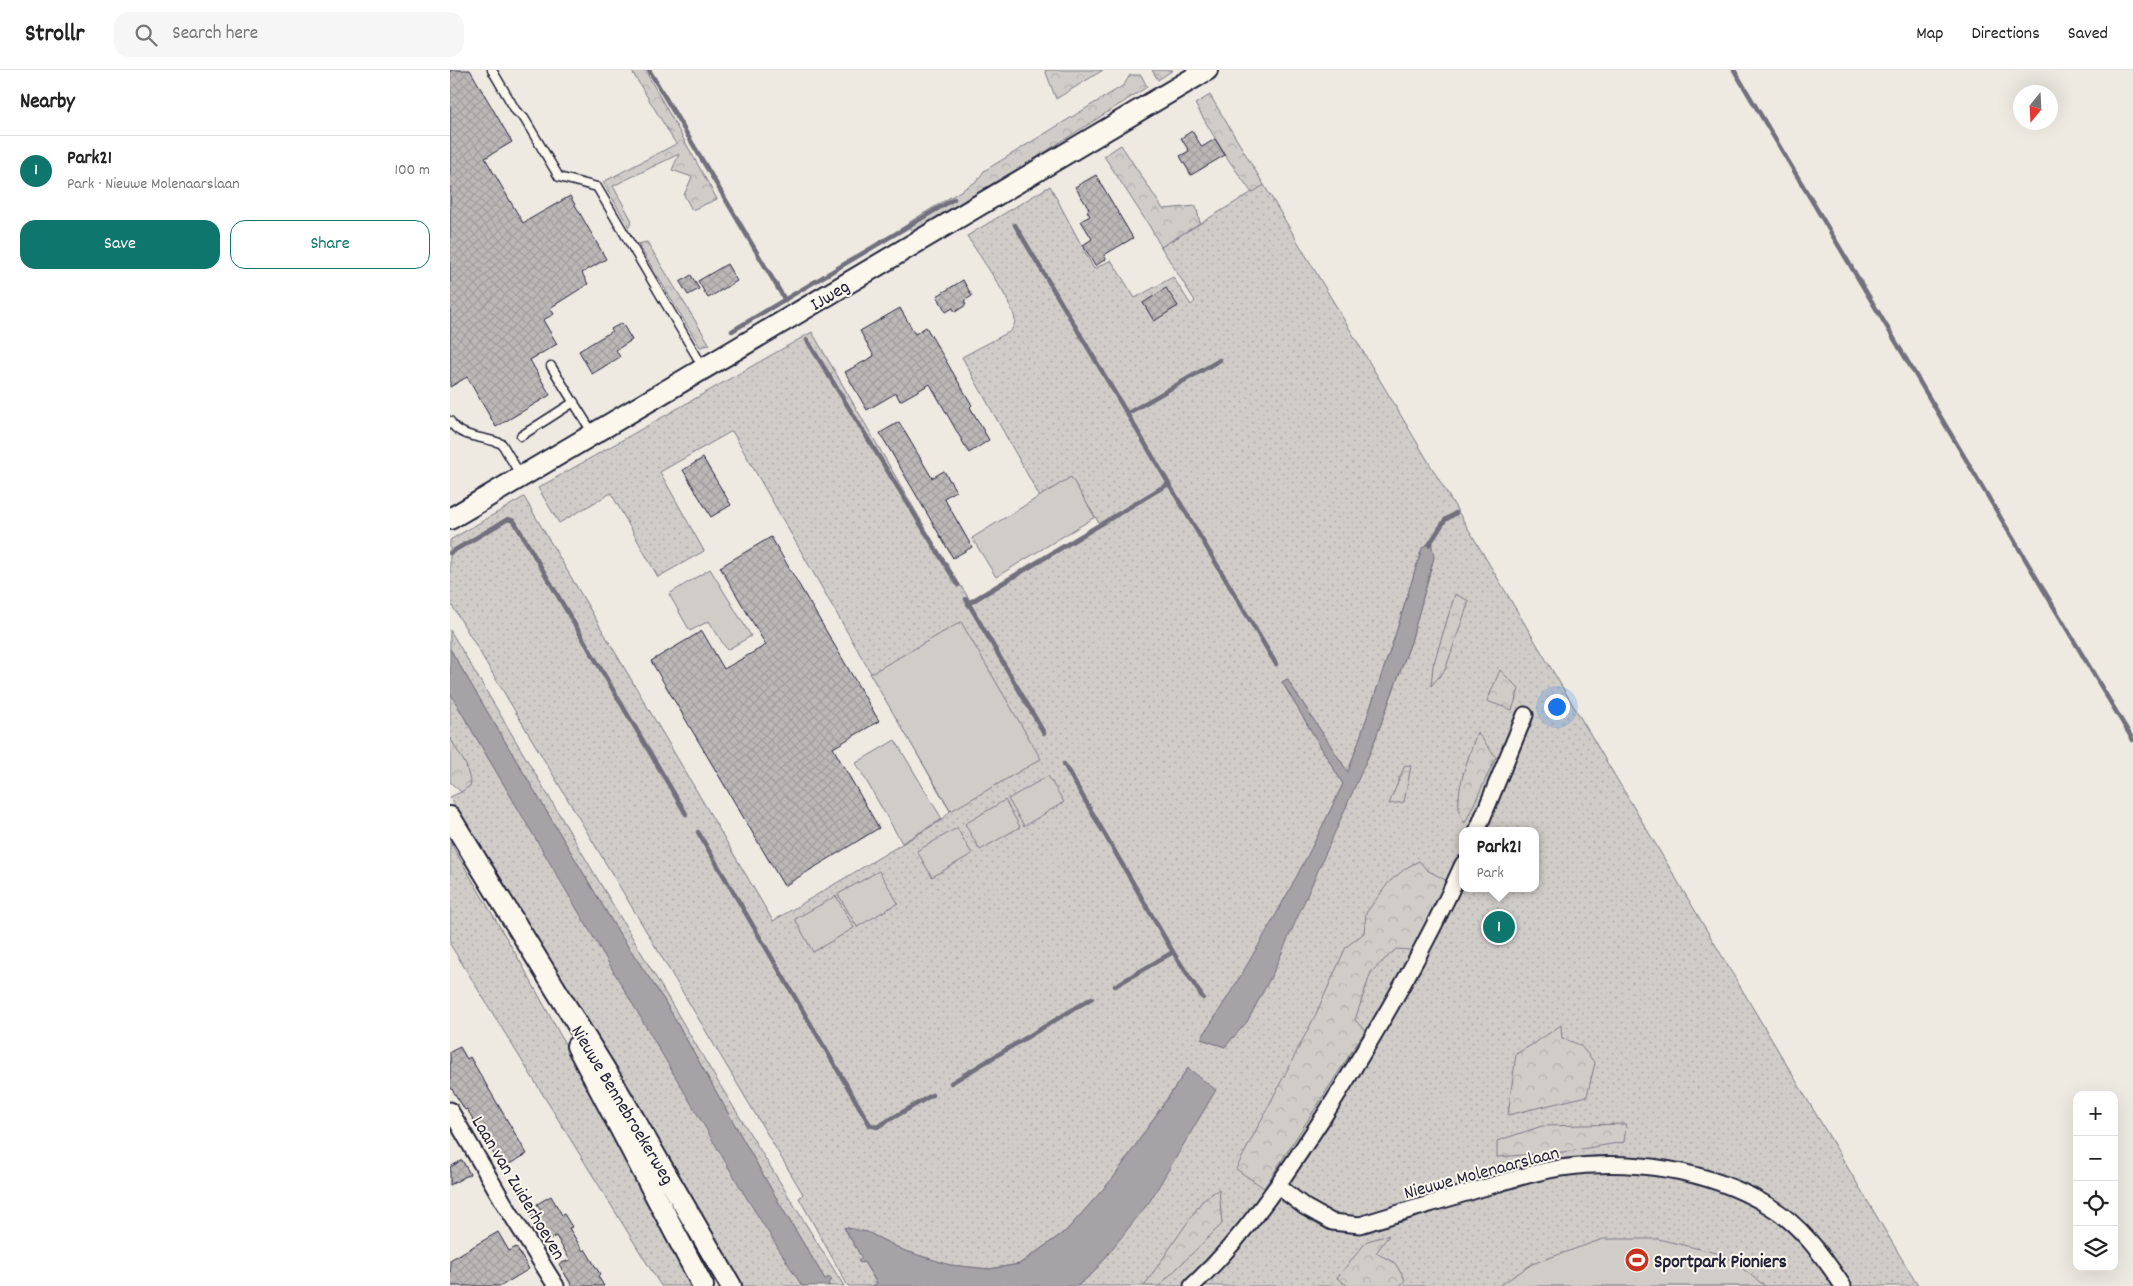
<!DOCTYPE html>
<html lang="en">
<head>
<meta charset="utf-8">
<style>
  :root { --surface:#fff; --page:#f6f6f6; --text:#222; --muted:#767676; --line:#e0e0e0; --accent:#0f766e }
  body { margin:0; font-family:Dekko,sans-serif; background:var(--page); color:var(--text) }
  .controls { position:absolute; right:15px; bottom:15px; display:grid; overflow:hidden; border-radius:10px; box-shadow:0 5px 20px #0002 }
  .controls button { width:45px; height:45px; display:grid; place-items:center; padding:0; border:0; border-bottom:1px solid var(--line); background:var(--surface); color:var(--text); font:25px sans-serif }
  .compass { position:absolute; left:1563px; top:15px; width:45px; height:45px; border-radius:50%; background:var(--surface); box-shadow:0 5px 20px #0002; rotate:198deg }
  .you { position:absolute; left:1106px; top:636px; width:18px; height:18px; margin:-12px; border:4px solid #fff; border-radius:50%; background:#1a73e8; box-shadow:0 0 0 8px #1a73e833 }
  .badge { display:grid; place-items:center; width:32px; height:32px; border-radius:50%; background:var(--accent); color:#fff; font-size:16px; font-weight:700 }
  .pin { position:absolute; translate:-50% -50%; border:2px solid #fff; box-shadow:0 1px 5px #0006 }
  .popup { position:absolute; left:1009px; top:757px; width:80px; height:65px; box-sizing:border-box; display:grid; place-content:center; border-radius:10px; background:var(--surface); filter:drop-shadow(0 1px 4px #0005); font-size:16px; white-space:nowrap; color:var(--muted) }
  .popup b { font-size:19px; color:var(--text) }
  .popup::after { content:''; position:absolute; left:50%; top:100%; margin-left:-10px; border:10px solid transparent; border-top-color:var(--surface) }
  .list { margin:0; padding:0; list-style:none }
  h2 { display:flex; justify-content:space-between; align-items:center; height:65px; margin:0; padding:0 20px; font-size:21px }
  h2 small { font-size:16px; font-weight:400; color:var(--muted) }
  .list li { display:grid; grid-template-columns:32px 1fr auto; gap:15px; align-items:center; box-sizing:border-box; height:70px; padding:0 20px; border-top:1px solid var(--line) }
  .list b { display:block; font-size:19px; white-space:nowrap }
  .list p { margin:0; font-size:16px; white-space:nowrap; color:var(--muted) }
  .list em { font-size:16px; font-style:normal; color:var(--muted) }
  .actions { display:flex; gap:10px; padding:15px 20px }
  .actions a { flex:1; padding:11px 0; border:1px solid var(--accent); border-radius:15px; text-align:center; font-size:18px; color:var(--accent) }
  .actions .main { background:var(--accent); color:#fff }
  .icon { flex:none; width:28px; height:28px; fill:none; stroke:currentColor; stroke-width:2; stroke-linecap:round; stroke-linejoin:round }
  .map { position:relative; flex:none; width:1683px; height:1216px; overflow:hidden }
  header { display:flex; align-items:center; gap:30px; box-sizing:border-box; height:70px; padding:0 25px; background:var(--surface); border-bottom:1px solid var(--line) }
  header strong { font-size:24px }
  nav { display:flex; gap:28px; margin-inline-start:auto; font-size:18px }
  .search { width:350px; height:45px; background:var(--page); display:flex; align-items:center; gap:12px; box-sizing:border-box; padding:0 18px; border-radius:15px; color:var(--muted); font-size:19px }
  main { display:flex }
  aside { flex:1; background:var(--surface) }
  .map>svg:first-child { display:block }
  .green { fill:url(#green-dots); stroke:#797882; fill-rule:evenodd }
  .forest { fill:url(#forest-crowns); stroke:#797882 }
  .pitch { fill:#d0cdc9; stroke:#797882 }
  .water { fill:#a6a3a7; stroke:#716f7c }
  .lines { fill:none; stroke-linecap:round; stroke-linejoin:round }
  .stream { stroke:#716f7c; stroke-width:4.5 }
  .building { fill:url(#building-cross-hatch); stroke:#22223b }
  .lane-casing { stroke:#22223b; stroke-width:11 }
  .street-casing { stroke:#22223b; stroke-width:19 }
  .secondary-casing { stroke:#22223b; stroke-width:24 }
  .lane { stroke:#fbf7ec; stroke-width:8 }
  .street { stroke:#fbf7ec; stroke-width:15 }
  .secondary { stroke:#fbf7ec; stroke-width:20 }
  .labels { text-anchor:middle; stroke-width:4; stroke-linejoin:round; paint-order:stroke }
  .street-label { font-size:19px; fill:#22223b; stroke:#fbf7ec }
  .poi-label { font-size:19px; font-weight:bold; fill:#22223b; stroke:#fbf7ec; text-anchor:start }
</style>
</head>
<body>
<header>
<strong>Strollr</strong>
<div class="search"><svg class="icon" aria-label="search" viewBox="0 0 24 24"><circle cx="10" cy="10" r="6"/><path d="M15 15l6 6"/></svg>Search here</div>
<nav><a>Map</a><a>Directions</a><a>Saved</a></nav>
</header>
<main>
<aside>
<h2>Nearby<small></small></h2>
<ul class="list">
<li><span class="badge">1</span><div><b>Park21</b><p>Park · Nieuwe Molenaarslaan</p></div><em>100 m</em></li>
</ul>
<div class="actions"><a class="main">Save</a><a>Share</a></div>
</aside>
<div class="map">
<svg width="1683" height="1216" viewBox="0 0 1683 1216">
  <defs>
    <pattern id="green-dots" width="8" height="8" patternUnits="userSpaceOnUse" patternTransform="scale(1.25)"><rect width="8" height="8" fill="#d0cdc9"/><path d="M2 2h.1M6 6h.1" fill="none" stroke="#b2b0ae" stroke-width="1.8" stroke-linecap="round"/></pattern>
    <pattern id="forest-crowns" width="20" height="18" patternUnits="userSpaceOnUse" patternTransform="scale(1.25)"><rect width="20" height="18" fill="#d0cdc9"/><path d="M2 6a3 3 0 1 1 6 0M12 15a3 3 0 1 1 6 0" fill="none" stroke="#b2b0ae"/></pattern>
    <pattern id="building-cross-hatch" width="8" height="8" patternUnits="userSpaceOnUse" patternTransform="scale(1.25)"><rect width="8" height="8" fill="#bcb8b8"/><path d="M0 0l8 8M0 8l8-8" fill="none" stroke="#a19e9f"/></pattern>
  </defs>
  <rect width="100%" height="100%" fill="#eeeae2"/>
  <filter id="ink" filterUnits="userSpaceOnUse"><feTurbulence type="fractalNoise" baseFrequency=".02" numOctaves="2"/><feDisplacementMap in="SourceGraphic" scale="10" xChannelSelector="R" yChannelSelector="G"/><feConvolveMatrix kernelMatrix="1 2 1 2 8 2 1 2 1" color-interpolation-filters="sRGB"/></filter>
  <g filter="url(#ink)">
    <g class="green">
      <path d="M814,115L1468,1216H627L643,1203L738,998L664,1107L617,1160L569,1194L539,1199L500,1195L455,1181L417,1162L394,1158L412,1188L408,1191L414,1192L427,1214L423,1216H398L349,1128L353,1124L0,532V470L74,427L323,851L492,750L500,741L282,361L210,402L254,481L208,507L161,423L109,453L88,418L362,262L495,492L520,530L649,453L621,408L590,427L512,287L561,261C563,257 565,254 565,250C563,232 528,184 517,166L600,116L644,199L661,190L685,228L723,207L741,235L745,231L711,177ZM972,478L984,487L961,572L922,678L775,977L751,969L796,900L853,797L893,714L832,612L837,609L898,703L944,569ZM1013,761H1085V818H1013Z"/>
      <path d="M0,560L265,1007L394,1216H380L377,1213L382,1210L381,1208L375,1209L332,1138L214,930L169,863L0,579Z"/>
      <path d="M0,623L40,691L355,1216H287L0,727L11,722L0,669Z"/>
      <path d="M0,772L71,893L247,1216H211L0,874Z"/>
    </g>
    <g class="forest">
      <path d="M181,0H195L267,129L242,140L234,125L242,107L222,100L229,84L163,116L182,151L179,157L153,112L226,74Z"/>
      <path d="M595,0H653L606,29Z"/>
      <path d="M702,0H723L708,10Z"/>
      <path d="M680,5H691L697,17L543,115L463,162L458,153L527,111L534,101L674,15Z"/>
      <path d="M760,25L814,115L802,123L775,85L745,34Z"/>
      <path d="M671,75L713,139L746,136L750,153L711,177L700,157L654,86Z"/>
      <path d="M197,172L260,275L250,277L188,174Z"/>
      <path d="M1005,524L1019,531L995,600L981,616L983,596Z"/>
      <path d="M1050,600L1069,619L1062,640L1037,631Z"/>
      <path d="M1027,662L1046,687L1015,753C998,734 1020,685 1027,662Z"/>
      <path d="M0,668L16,695L21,715L11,722L0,712Z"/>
      <path d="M955,695L961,696L954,732L939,734Z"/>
      <path d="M969,791L977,800L999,812L961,880L946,879L921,902L905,950L915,961L814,1118L786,1099L865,946L896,877L914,863L916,843L939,812L956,798Z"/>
      <path d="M1111,955L1112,968L1130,975L1145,993L1137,1026L1058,1045L1066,984L1085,973Z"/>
      <path d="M1176,1054L1174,1072L1113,1082L1047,1087V1071L1092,1056Z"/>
      <path d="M769,1119L772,1154L709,1216H694L752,1131Z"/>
      <path d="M939,1165L926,1183L945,1193L955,1210L950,1216H898L887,1208L917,1171Z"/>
    </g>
    <g class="pitch">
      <path d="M621,407L645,447L546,507L522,468Z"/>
      <path d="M260,499L301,566L277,580L259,551L240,561L219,524Z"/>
      <path d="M511,552L591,689L501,741L420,604Z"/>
      <path d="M445,670L492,749L452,773L406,693Z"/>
      <path d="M598,706L614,732L574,756L558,729Z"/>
      <path d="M555,730L570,757L530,780L515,754Z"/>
      <path d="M507,758L522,784L482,807L467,781Z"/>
      <path d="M429,801L448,833L407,857L388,824Z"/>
      <path d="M386,826L404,858L363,882L345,849Z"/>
      <path d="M1153,1169H1208L1275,1185L1315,1216H1049L1082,1194Z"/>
    </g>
    <g class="water">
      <path d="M981,471L984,487L961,572L922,678L822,905L797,952L775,977L751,969C805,886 850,804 893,714L832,612L837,609L898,702L944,569L972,478Z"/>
      <path d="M0,579L169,863L214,930L332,1138L375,1209L380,1207L382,1210L378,1213L380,1216H352L296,1127L0,623Z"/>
      <path d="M738,998L766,1020L700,1131L643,1203L627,1216H423L427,1213L414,1192L410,1193L408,1191L412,1188L394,1157L417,1162L455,1181L500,1195L539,1199L570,1194L617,1160L664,1107Z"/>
    </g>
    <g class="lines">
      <g class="stream">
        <path d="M199,0L335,230"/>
        <path d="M1284,0L1683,670"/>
        <path d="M565,155L826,594"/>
        <path d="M282,261L504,129"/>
        <path d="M357,270L508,515"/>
        <path d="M678,343L770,290"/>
        <path d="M979,475L995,450L1006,443"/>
        <path d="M0,483L58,449L64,451L236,744"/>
        <path d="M516,529L594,663"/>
        <path d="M518,534L718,414"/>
        <path d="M614,694L723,882L753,928"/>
        <path d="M248,762L420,1055L427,1057L482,1025"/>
        <path d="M665,916L723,882"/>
        <path d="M501,1013L642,928"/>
      </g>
    </g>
    <g class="building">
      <path d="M0,0H20L62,72L35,88L73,153L120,126L156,189L132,203L138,214L100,238L104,244L93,250L107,274L80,290L100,325L46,357L17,307L0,317Z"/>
      <path d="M742,61L752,77L765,69L775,85L741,105L730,86L739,81L731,68Z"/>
      <path d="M646,105L683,168L654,185L656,189L645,196L633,175L642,169L631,151L640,146L637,141L639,139L625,117Z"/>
      <path d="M277,194L287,211L258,228L248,211Z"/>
      <path d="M241,205L249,219L238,225L230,212Z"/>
      <path d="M513,210L522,226L514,231L516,235L505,242L503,238L496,242L487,226Z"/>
      <path d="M716,218L728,236L704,251L693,233Z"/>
      <path d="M450,238L465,264L476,257L522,335L520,337L539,370L519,383L480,314L450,331L446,323L417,340L395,302L424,286L410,261Z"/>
      <path d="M172,253L182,270L166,280L170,287L142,304L129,281L162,261L161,259Z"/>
      <path d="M449,352L482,408L494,401L506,421L494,428L522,477L503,488L430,363Z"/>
      <path d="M253,388L281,435L261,447L233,400Z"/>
      <path d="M321,467L429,651L383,678L429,758L334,816L201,591L252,561L274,599L316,575L270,497Z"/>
      <path d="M10,977L17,989L20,987L77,1084L52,1098L17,1039L15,1040L0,1016V982Z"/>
      <path d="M12,1090L20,1104L0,1115V1097Z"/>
      <path d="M101,1126L112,1145L114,1144L122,1157L119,1158L133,1181L135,1179L150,1204L148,1206L154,1216H122L109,1194L120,1190L106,1166L96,1172L81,1147L91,1141L87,1134Z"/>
      <path d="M48,1162L59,1181L66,1177L79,1199L51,1216H0V1190Z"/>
    </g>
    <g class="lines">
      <defs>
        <g id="lane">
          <path d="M42,0L66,41L74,48L109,107L147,117L253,297"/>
          <path d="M101,296L142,362"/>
          <path d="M0,351C10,369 35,366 52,374L71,406"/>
          <path d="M71,366L124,332"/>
        </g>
        <g id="street">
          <path d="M1027,761L1075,645"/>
          <path d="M0,1040L54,1133L106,1216"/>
          <path d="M828,1116L855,1137L882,1152L910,1155C948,1143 987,1132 1026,1120C1054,1112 1082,1102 1110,1098C1180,1088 1258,1099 1319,1136C1350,1154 1373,1186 1393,1216"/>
          <path d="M742,1216C795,1167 835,1106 874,1046C925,965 974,882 1013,794"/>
        </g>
        <g id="secondary">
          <path d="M0,449L757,0"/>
          <path d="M0,747L162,1011L281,1216"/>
          <path d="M127,976L253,1216"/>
        </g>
      </defs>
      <use href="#lane" class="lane-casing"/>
      <use href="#street" class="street-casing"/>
      <use href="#secondary" class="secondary-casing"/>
      <use href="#lane" class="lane"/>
      <use href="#street" class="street"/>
      <use href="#secondary" class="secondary"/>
    </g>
  </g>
  <defs>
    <symbol id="stadium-disc" viewBox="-11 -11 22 22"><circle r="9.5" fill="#c8321e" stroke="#fbf7ec"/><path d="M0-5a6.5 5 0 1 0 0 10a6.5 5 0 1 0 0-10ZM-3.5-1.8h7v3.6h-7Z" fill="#fff"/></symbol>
  </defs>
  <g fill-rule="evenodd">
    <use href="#stadium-disc" x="1173" y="1176" width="28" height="28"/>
  </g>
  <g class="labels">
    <g class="street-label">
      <text transform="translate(379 224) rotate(-31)" y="7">IJweg</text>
      <text transform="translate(174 1034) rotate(59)" y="7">Nieuwe Bennebroekerweg</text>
      <text transform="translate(1031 1101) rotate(-15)" y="7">Nieuwe Molenaarslaan</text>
      <text transform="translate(70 1117) rotate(59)" y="7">Laan van Zuiderhoeven</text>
    </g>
    <g class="poi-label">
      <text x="1204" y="1197">Sportpark Pioniers</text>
    </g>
  </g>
</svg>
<div class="controls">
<button>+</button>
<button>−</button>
<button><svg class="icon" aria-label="locate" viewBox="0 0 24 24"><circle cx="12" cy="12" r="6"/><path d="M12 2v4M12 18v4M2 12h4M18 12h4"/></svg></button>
<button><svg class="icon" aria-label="layers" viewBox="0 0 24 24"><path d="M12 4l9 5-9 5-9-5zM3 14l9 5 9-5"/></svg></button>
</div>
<svg class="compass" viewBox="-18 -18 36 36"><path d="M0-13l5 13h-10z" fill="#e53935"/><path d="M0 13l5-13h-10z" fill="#767676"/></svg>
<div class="you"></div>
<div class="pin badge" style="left:1049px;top:857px">1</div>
<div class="popup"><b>Park21</b>Park</div>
</div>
</main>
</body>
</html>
